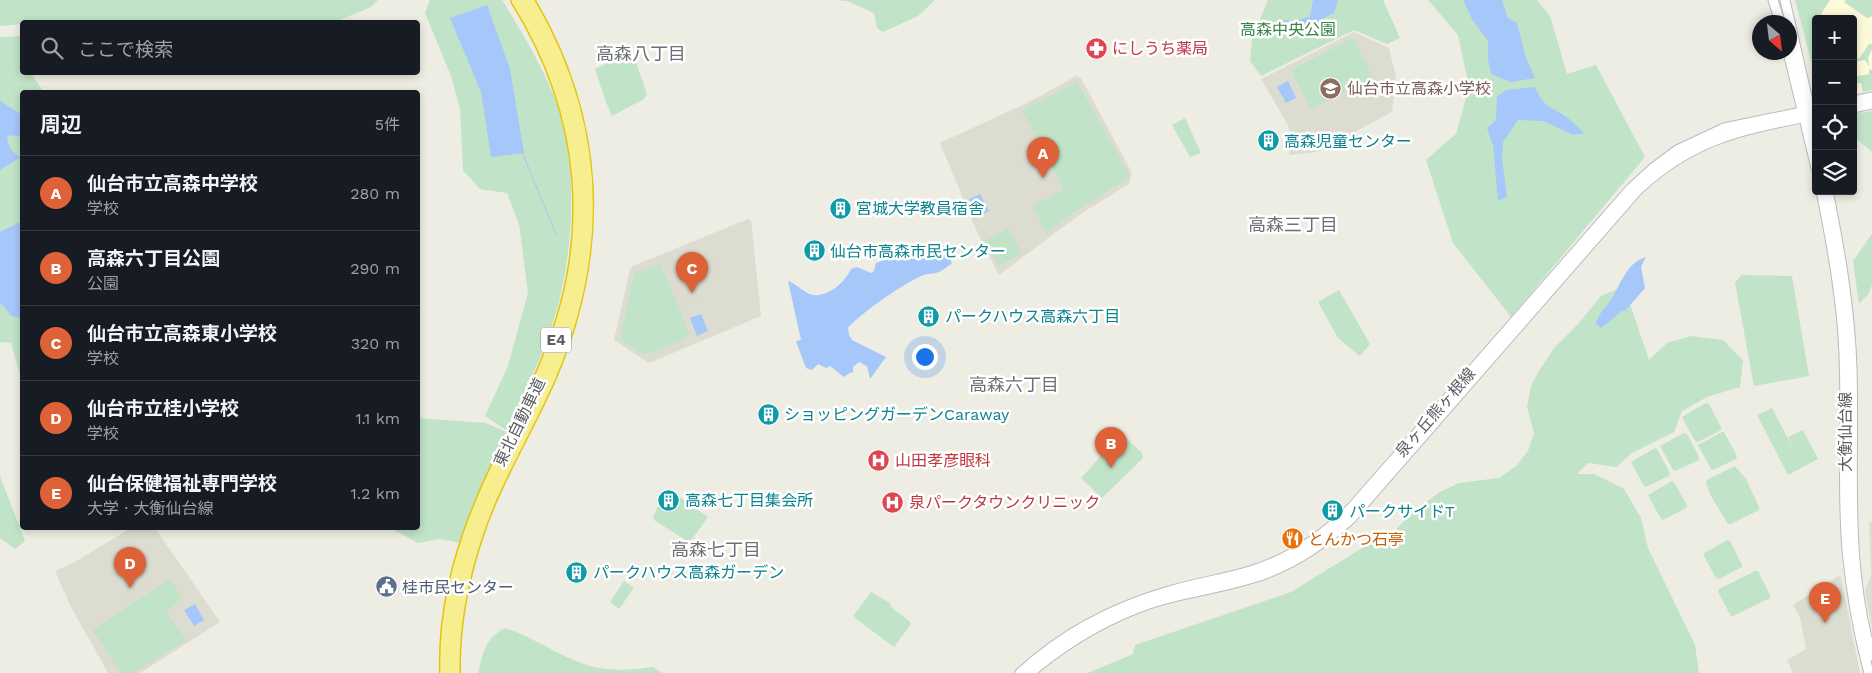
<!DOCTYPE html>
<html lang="ja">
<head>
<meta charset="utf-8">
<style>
  :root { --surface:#171b24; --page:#242831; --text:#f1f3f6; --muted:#9ea1a6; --line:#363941; --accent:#df6137 }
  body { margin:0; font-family:"Work Sans","Noto Sans JP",sans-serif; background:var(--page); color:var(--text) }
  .controls { position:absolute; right:15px; top:15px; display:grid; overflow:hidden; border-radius:5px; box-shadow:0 2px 8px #0003 }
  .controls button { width:45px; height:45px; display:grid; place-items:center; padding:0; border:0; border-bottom:1px solid var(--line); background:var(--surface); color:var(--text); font:25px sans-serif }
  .compass { position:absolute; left:1752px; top:15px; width:45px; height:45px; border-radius:50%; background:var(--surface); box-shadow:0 2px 8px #0003; rotate:152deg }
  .you { position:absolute; left:924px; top:356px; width:18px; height:18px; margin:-12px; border:4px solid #fff; border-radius:50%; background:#1a73e8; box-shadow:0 0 0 8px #1a73e833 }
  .badge { display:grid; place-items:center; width:32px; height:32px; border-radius:50%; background:var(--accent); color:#fff; font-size:16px; font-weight:700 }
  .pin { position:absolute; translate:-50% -41px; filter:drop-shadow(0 1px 2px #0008) }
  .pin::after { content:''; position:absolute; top:26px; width:18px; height:15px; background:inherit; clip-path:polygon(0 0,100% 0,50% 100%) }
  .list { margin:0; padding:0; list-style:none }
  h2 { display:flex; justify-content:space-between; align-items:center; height:65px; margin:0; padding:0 20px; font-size:21px }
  h2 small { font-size:16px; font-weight:400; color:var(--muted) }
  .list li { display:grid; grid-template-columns:32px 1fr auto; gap:15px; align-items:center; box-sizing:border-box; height:75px; padding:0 20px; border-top:1px solid var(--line) }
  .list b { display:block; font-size:19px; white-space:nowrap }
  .list p { margin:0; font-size:16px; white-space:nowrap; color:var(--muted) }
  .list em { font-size:16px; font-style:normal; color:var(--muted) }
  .icon { flex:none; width:28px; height:28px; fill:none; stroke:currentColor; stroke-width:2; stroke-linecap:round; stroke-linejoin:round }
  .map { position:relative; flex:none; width:1872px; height:673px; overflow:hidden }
  .search { position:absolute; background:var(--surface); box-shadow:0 2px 8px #0003; left:20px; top:20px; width:400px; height:55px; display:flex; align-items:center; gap:12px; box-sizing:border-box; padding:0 18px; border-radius:5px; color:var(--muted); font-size:19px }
  .panel { position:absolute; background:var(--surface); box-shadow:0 2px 8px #0003; left:20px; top:90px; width:400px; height:440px; border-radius:5px }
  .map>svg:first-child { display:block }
  .commercial { fill:#fcfad9 }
  .education { fill:#dddcd1 }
  .green { fill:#c1e3c7 }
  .water { fill:#a6c7fa }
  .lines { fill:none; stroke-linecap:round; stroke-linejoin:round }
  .stream { stroke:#a6c7fa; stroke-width:1 }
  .secondary-casing { stroke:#b9bac0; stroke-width:11 }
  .highway-casing { stroke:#e3c50d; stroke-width:14 }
  .secondary { stroke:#fff; stroke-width:9 }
  .highway { stroke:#f7ee90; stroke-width:11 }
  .labels { text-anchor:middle; stroke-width:5; stroke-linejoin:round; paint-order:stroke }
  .shield { fill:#fff; stroke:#8c8e92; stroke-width:1 }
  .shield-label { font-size:15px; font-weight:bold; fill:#5b5d63 }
  .park-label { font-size:16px; fill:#3a834a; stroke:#fff }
  .health-label { font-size:16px; fill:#be3a42; stroke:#fff; text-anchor:start }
  .education-label { font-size:16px; fill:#785e54; stroke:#fff; text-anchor:start }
  .culture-label { font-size:16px; fill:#0d838f; stroke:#fff; text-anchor:start }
  .street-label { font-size:16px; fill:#5b5d63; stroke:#fff }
  .food-label { font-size:16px; fill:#c56008; stroke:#fff; text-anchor:start }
  .service-label { font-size:16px; fill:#4e5e75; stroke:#fff; text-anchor:start }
  .neighbourhood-label { font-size:18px; fill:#6c6f75; stroke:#fff }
</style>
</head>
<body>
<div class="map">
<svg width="1872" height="673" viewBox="0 0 1872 673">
  <rect width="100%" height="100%" fill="#edede3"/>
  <path class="commercial" d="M1795,0H1872V90L1853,94V19H1816V80Z"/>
  <g class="education">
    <path d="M1354,32L1389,48L1396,77L1392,112L1317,152L1289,155L1290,136L1288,125L1261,79Z"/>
    <path d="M1076,76L1081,78L1132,173L1129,184L1079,215L999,275L978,234L940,143L1031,101Z"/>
    <path d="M748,219L751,220L761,316L649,363L614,340L630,270L633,266Z"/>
    <path d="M1869,522H1872V628L1865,591L1871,574Z"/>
    <path d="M131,528H155L220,622L140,673H108L70,605L55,571L75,562Z"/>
    <path d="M1838,576L1841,577L1860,673H1793L1787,660L1806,649L1800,618L1793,605Z"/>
  </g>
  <g class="green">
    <path d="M0,0H378L371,7L335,22H22V24L0,26Z"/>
    <path d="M430,0H502C519,28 537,57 550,87C581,154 575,256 552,326C540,362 523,396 506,430L485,416L508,366L528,293L519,224L507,193L480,189L463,170L460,108L451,76L425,13Z"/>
    <path d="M835,0H935L918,16L883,32L877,28L874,13L847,1Z"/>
    <path d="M1268,0H1383L1400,38L1387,44L1354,30L1261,76L1250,61L1252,39Z"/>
    <path d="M1428,0H1537L1550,16L1567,74L1596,65L1645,157L1511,317L1453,243L1426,160L1456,134L1469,87L1458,35Z"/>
    <path d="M1795,0H1830L1821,14L1828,19H1816V80Z"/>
    <path d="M1846,0H1872V16L1867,18L1844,2Z"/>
    <path d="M22,36V72L33,73L32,75L44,92H22V380L21,378L11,343L0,342V37Z"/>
    <path d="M1353,38L1373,77L1311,109L1292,73L1293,69Z"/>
    <path d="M1869,44H1872V49L1868,58L1869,65H1868L1866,61L1864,60L1853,62V55L1859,59Z"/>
    <path d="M632,51L647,94L644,99L612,116L606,102L595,69Z"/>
    <path d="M1869,69L1872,70V90L1863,92L1861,83L1855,84L1856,93L1853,94V77L1869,74Z"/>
    <path d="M1077,82L1129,174L1128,178L1065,218L1047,233L1032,206L1064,189L1022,110Z"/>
    <path d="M1872,111V152L1853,136V114Z"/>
    <path d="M1185,118L1201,153L1190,157L1172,125Z"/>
    <path d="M1008,228L1022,253L999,266L985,241Z"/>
    <path d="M1872,234V285L1869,293L1859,304L1853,261Z"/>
    <path d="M660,263L689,332L685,339L644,355L620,339L634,274Z"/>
    <path d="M1741,275L1792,276L1809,376L1754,386L1735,283Z"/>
    <path d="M1618,289L1626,292L1649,360L1667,343L1691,336L1723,340L1743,360L1740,387L1707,397L1682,411L1674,432L1632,453L1616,467L1588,463L1577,474H1594L1624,489L1641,518L1648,548L1695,645L1699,673H1088L1133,654L1135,645L1291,592L1367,545L1388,537L1418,508L1440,492L1459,483L1499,478L1516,466L1528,451L1534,433L1527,407L1531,386L1539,371L1554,348L1579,323L1601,296Z"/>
    <path d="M1339,290L1370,344L1360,356L1338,338L1318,302Z"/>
    <path d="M1706,403L1709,404L1721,427V430L1698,442L1695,441L1682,417Z"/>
    <path d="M1772,408L1799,460L1788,437L1803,430L1818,459L1788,475L1757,415Z"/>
    <path d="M418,418L486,423L506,432L461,543L440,539L418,543L390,528H418Z"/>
    <path d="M1722,432H1724L1737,456L1736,459L1713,470L1711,469L1698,445Z"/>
    <path d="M1684,433L1687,434L1699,457V460L1675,471L1673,470L1660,446Z"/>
    <path d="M1126,438L1142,453L1143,458L1102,498L1081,478L1101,456L1122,439Z"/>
    <path d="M1655,448L1657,449L1670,473L1669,476L1646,487L1644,486L1631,462Z"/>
    <path d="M1735,466L1746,479L1759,507V510L1731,524H1728L1711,496L1706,483L1707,480Z"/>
    <path d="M0,476L25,541L15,549L0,538Z"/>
    <path d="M1672,481L1674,482L1687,505L1686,508L1663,520L1661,519L1648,495Z"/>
    <path d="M669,490L708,517L692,539L687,541L654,520L653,517L665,491Z"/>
    <path d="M1727,540L1730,541L1742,565V567L1719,579L1716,578L1703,554Z"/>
    <path d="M1755,571H1758L1770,595V598L1733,616H1731L1718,592L1719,589Z"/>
    <path d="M170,579L182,598L166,612L186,640L133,673H121L93,630Z"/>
    <path d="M624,581L634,588L619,609L610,602Z"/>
    <path d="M871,592L890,603L891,607L909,621L911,624L894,647L855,618L854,615Z"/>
    <path d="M505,628C534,637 558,656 587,665C609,672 631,670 653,667L663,673H478C483,652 485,639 505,628Z"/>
  </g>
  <g class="water">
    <path d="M1313,0H1338L1334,13L1305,28H1297L1287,33L1283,20L1293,21L1310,17Z"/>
    <path d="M1463,0H1502L1508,18L1517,23L1526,58L1535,78L1511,82L1491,74L1488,60V41L1473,21Z"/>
    <path d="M487,5L510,69L524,153L491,157L481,92L450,18Z"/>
    <path d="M1288,81L1296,98L1286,103L1277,87Z"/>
    <path d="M1535,87C1542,104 1548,106 1562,114C1570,119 1577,126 1584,133L1573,135L1544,121L1518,120L1503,142L1502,159L1507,197L1498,201L1493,145L1487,128L1496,120L1497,97L1506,90Z"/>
    <path d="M0,101L22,115V135L21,137L10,135L7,137C8,147 12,153 21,157L0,170Z"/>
    <path d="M980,194L989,211L978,216L969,199Z"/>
    <path d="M22,221V318L11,316L3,305L0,304V232Z"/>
    <path d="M931,248H942L947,251L952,264C947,266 944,270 939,272C934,274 929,273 924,275C908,280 858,315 848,328L849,335L852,340L886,357L870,379L867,366L859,362L853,367V373L851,372L844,377L830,366L826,368L818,364L812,370L806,368L796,341L801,340L788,281C797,284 804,293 813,295C829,297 845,282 851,269L857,267L871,273L874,271L876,263L899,255L921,254Z"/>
    <path d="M1646,257L1641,267L1645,288L1625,311H1622L1601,328L1596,324C1598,314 1604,310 1610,301C1620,287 1626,262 1646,257Z"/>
    <path d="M701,314L708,331L697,336L690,318Z"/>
    <path d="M195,604L204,620L194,626L184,610Z"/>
  </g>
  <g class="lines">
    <path class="stream" d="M522,152L556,234"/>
    <defs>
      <g id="secondary">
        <path d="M1773,0L1780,22"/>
        <path d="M1785,0L1816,136"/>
        <path d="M1788,52L1816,168"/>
        <path d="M1853,101L1872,97"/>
        <path d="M1853,108L1872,104"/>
        <path d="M1821,191C1831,240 1840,288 1843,337C1848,408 1841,479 1847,550C1851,592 1858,633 1869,673"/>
        <path d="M1828,191C1840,250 1850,308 1852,368C1855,465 1844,563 1872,656"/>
        <path d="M1020,673C1062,634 1113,607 1169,591C1196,583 1223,579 1250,571C1290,559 1323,536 1352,507L1631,188L1653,168L1677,150L1724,128L1816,109"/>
        <path d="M1030,673C1067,642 1109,617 1155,602C1191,591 1230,587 1265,574C1298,562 1325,543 1351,519L1638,190C1695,137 1743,130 1816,115"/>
      </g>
      <g id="highway">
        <path d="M446,673C444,613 459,555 482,501C501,454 527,411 546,364C599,240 588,114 517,0"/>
        <path d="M454,673C453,626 462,580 477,535C495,480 527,430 550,377C605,248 600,121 528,0"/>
      </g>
    </defs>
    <use href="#secondary" class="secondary-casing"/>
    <use href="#highway" class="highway-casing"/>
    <use href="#secondary" class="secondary"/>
    <use href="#highway" class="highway"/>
  </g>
  <defs>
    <symbol id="pharmacy-disc" viewBox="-11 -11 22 22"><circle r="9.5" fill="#e0444e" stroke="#fff"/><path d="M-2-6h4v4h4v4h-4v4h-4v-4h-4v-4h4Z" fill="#fff"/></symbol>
    <symbol id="school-disc" viewBox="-11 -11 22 22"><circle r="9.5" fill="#8d6e63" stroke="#fff"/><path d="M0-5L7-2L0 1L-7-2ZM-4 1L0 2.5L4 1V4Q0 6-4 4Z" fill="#fff"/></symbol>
    <symbol id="building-disc" viewBox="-11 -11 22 22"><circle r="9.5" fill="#0f9aa8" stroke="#fff"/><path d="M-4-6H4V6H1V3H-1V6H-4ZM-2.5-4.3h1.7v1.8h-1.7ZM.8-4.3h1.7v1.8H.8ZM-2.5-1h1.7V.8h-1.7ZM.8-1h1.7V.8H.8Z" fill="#fff"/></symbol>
    <symbol id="hospital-disc" viewBox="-11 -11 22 22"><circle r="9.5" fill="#e0444e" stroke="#fff"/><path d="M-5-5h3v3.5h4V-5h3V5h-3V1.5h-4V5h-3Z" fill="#fff"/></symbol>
    <symbol id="restaurant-disc" viewBox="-11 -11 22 22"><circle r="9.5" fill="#e8710a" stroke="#fff"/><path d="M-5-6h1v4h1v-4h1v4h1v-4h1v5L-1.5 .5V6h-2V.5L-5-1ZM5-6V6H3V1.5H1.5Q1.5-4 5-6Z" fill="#fff"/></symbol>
    <symbol id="civic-disc" viewBox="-11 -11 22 22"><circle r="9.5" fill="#5c6f8a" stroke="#fff"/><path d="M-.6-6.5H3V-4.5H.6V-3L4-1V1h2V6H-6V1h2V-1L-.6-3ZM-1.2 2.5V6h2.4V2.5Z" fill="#fff"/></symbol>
  </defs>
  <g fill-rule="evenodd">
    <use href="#pharmacy-disc" x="1084" y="36" width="25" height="25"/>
    <use href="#school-disc" x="1318" y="76" width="25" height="25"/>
    <use href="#building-disc" x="1256" y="128" width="25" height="25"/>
    <use href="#building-disc" x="828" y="196" width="25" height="25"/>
    <use href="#building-disc" x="802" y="238" width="25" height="25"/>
    <use href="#building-disc" x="916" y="304" width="25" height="25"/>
    <use href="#building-disc" x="756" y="402" width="25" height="25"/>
    <use href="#hospital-disc" x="866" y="448" width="25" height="25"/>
    <use href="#building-disc" x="656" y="488" width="25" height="25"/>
    <use href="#hospital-disc" x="880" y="490" width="25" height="25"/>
    <use href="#building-disc" x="1320" y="498" width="25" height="25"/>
    <use href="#restaurant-disc" x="1280" y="526" width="25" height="25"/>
    <use href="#building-disc" x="564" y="560" width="25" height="25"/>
    <use href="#civic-disc" x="374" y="574" width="25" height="25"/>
  </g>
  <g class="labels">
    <rect class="shield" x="541" y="327.5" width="30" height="25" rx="4"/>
    <g class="shield-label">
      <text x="556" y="345">E4</text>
    </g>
    <g class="park-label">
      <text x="1288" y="35">高森中央公園</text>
    </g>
    <g class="health-label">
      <text x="1112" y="54">にしうち薬局</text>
      <text x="895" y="466">山田孝彦眼科</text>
      <text x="909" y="508">泉パークタウンクリニック</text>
    </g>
    <g class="education-label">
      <text x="1347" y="94">仙台市立高森小学校</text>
    </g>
    <g class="culture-label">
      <text x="1284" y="147">高森児童センター</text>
      <text x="856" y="214">宮城大学教員宿舎</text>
      <text x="830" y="257">仙台市高森市民センター</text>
      <text x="945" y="322">パークハウス高森六丁目</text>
      <text x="784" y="420">ショッピングガーデンCaraway</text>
      <text x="685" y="506">高森七丁目集会所</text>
      <text x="1349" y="517">パークサイドT</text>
      <text x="593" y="578">パークハウス高森ガーデン</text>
    </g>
    <g class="street-label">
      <text transform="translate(1435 412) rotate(-49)" y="6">泉ヶ丘熊ヶ根線</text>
      <text transform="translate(519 422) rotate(-64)" y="6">東北自動車道</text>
      <text transform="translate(1845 432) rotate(-90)" y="6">大衡仙台線</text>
    </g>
    <g class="food-label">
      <text x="1308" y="545">とんかつ石亭</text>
    </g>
    <g class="service-label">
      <text x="402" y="593">桂市民センター</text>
    </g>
    <g class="neighbourhood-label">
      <text x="641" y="60">高森八丁目</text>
      <text x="1293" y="231">高森三丁目</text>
      <text x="1014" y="391">高森六丁目</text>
      <text x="716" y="556">高森七丁目</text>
    </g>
  </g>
</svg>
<div class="controls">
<button>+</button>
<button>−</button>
<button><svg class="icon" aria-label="locate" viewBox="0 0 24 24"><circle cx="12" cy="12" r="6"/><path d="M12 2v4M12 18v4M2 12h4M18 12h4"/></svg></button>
<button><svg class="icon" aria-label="layers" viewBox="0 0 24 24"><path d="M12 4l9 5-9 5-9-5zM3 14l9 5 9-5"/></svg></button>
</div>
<svg class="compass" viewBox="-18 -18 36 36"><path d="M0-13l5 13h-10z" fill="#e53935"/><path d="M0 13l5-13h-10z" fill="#9ea1a6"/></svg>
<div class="you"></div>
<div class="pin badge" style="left:1043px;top:178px">A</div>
<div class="pin badge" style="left:1111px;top:468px">B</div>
<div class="pin badge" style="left:692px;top:293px">C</div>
<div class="pin badge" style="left:130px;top:588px">D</div>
<div class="pin badge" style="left:1825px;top:623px">E</div>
<div class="search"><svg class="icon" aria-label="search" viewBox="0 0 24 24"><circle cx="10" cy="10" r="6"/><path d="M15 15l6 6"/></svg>ここで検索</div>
<section class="panel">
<h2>周辺<small>5件</small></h2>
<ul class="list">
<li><span class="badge">A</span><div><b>仙台市立高森中学校</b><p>学校</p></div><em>280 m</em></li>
<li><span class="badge">B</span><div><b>高森六丁目公園</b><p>公園</p></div><em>290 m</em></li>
<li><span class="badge">C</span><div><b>仙台市立高森東小学校</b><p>学校</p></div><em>320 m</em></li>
<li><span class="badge">D</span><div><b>仙台市立桂小学校</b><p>学校</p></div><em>1.1 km</em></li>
<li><span class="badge">E</span><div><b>仙台保健福祉専門学校</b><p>大学 · 大衡仙台線</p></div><em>1.2 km</em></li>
</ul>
</section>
</div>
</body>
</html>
